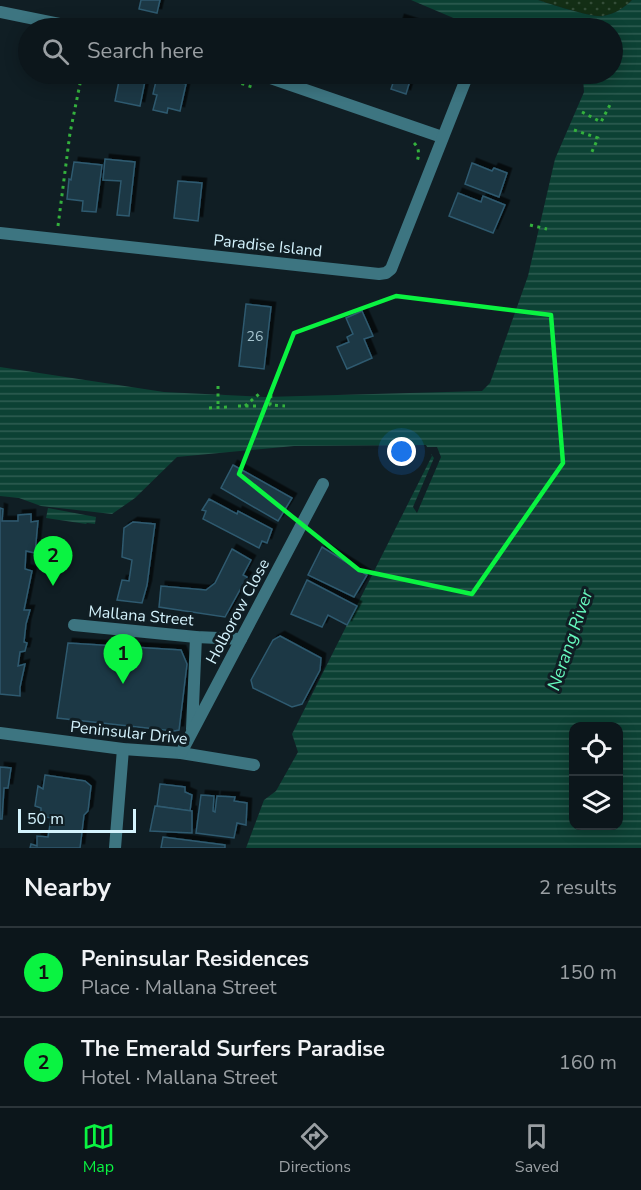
<!DOCTYPE html>
<html lang="en">
<head>
<meta charset="utf-8">
<style>
  :root { --surface:#0c161b; --page:#151f24; --text:#f1f3f6; --muted:#9a9fa3; --line:#2c353a; --accent:#0af341 }
  body { margin:0; font-family:"Nunito Sans",sans-serif; background:var(--page); color:var(--text) }
  .controls { position:absolute; right:18px; bottom:18px; display:grid; overflow:hidden; border-radius:12px; box-shadow:0 3px 15px #0003 }
  .controls button { width:54px; height:54px; display:grid; place-items:center; padding:0; border:0; border-bottom:2px solid var(--line); background:var(--surface); color:var(--text); font:30px sans-serif }
  .scale { position:absolute; left:18px; bottom:15px; width:118px; box-sizing:border-box; padding-left:6px; border:3px solid #d4f3fd; border-top:0; font-size:16px; line-height:21px; white-space:nowrap; color:#d4f3fd; -webkit-text-stroke:4px #101e24; paint-order:stroke }
  .you { position:absolute; left:402px; top:452px; width:21px; height:21px; margin:-15px; border:4px solid #fff; border-radius:50%; background:#1a73e8; box-shadow:0 0 0 9px #1a73e833 }
  .badge { display:grid; place-items:center; width:39px; height:39px; border-radius:50%; background:var(--accent); color:#111; font-size:20px; font-weight:700 }
  .pin { position:absolute; translate:-50% -50px; filter:drop-shadow(0 2px 3px #0008) }
  .pin::after { content:''; position:absolute; top:32px; width:21px; height:18px; background:inherit; clip-path:polygon(0 0,100% 0,50% 100%) }
  .list { margin:0; padding:0; list-style:none }
  h2 { display:flex; justify-content:space-between; align-items:center; height:78px; margin:0; padding:0 24px; font-size:26px }
  h2 small { font-size:20px; font-weight:400; color:var(--muted) }
  .list li { display:grid; grid-template-columns:39px 1fr auto; gap:18px; align-items:center; box-sizing:border-box; height:90px; padding:0 24px; border-top:2px solid var(--line) }
  .list b { display:block; font-size:22px; white-space:nowrap }
  .list p { margin:0; font-size:20px; white-space:nowrap; color:var(--muted) }
  .list em { font-size:20px; font-style:normal; color:var(--muted) }
  .icon { flex:none; width:33px; height:33px; fill:none; stroke:currentColor; stroke-width:2; stroke-linecap:round; stroke-linejoin:round }
  .map { position:relative; flex:none; width:641px; height:848px; overflow:hidden }
  .search { position:absolute; background:var(--surface); box-shadow:0 3px 15px #0003; left:18px; right:18px; top:18px; height:66px; display:flex; align-items:center; gap:15px; box-sizing:border-box; padding:0 21px; border-radius:33px; color:var(--muted); font-size:22px }
  .sheet { height:258px; background:var(--surface) }
  nav { display:flex; justify-content:space-around; align-items:center; box-sizing:border-box; height:84px; border-top:2px solid var(--line); background:var(--surface); font-size:16px; color:var(--muted) }
  nav a { display:grid; justify-items:center; gap:3px }
  nav .on { color:var(--accent) }
  .map>svg:first-child { display:block }
  .green { fill:url(#green-dots) }
  .water { fill:url(#water-rules); fill-rule:evenodd }
  .pier { fill:#101e24 }
  .building { fill:#1c3744; stroke:#2f5a6f; stroke-width:1.5; filter:url(#shadow) }
  .lines { fill:none; stroke-linecap:round; stroke-linejoin:round }
  .path { stroke:#34b13d; stroke-width:3; stroke-dasharray:3 4.5; stroke-linecap:butt }
  .street { stroke:#3d7581; stroke-width:12 }
  .marked { fill:none; stroke:#0af341; stroke-width:4.5; stroke-linejoin:round }
  .labels { text-anchor:middle; stroke-width:6; stroke-linejoin:round; paint-order:stroke }
  .number-label { font-size:14px; fill:#a6c4cf }
  .street-label { font-size:16px; fill:#d4f3fd; stroke:#101e24 }
  .water-label { font-size:18px; font-style:italic; fill:#67f9be; stroke:#101e24 }
</style>
</head>
<body>
<div class="map">
<svg width="641" height="848" viewBox="0 0 641 848">
  <defs>
    <pattern id="green-dots" width="8" height="8" patternUnits="userSpaceOnUse" patternTransform="scale(1.5)"><rect width="8" height="8" fill="#132e15"/><path d="M2 2h.1M6 6h.1" fill="none" stroke="#344d38" stroke-width="1.8" stroke-linecap="round"/></pattern>
    <pattern id="water-rules" width="6" height="5" patternUnits="userSpaceOnUse" patternTransform="scale(1.5)"><rect width="6" height="5" fill="#0c4134"/><path d="M0 2.5h6" fill="none" stroke="#2e5d52"/></pattern>
    <filter id="shadow"><feDropShadow dx="4.5" dy="-4.5" stdDeviation="0" flood-color="#0009"/></filter>
  </defs>
  <rect width="100%" height="100%" fill="#101e24"/>
  <path class="green" d="M538,0H632C624,8 615,14 603,16C593,18 550,4 538,0Z"/>
  <g class="water">
    <path d="M411,0H538C550,4 593,18 603,16C615,14 624,8 632,0H641V848H246L264,800L276,791L298,752L292,734L432,456L426,445L294,446L177,457L135,498L112,514L41,506L19,498L0,496V367L164,392L265,397L482,391L490,383L528,276L555,159L584,92L583,78L579,74H612V28H477ZM574,726H618V826H574Z"/>
    <path d="M48,508L96,517L95,524L87,523L86,524L46,518Z"/>
  </g>
  <path class="pier" d="M437,447L441,457L417,513L413,507L434,458L431,454H428L425,448L361,449L362,448Z"/>
  <g class="building">
    <path d="M141,0H160L157,13L139,9Z"/>
    <path d="M400,19L425,27V28H397Z"/>
    <path d="M394,74H412L406,94L391,89L396,74Z"/>
    <path d="M120,76L145,81L140,106L115,101Z"/>
    <path d="M157,77L186,84L180,111L168,108L167,113L153,110L157,95L153,94Z"/>
    <path d="M105,159L135,162L129,216L117,215L121,181L103,180Z"/>
    <path d="M74,162L102,165L96,212L82,211L83,201L67,199L69,179L71,180Z"/>
    <path d="M472,163L492,171L494,168L507,173L499,197L465,184Z"/>
    <path d="M178,181L202,183L198,221L174,218Z"/>
    <path d="M458,193L481,202L483,196L505,205L493,233L449,216Z"/>
    <path d="M246,304L271,307L264,369L239,366Z"/>
    <path d="M362,311L373,336L364,339L372,358L347,369L337,347L349,342L347,337L353,334L346,318Z"/>
    <path d="M233,465L292,498L278,521L221,488Z"/>
    <path d="M209,499L237,514L238,511L272,529L267,543L262,541L259,548L203,519L206,511L202,510Z"/>
    <path d="M0,508L3,509L2,521H18V515L31,514V522L38,521L35,553L26,551L25,569L32,571L24,610H30L26,624L24,642L27,643L25,651L20,652L18,666L25,664L20,687V696L0,694Z"/>
    <path d="M133,522L155,524L147,585L142,603L117,600L122,580L129,581L132,560L122,557L124,528Z"/>
    <path d="M322,547L367,575L354,597L308,575Z"/>
    <path d="M232,549L251,560L243,575L247,577L225,617L159,607L161,586L206,590L215,583Z"/>
    <path d="M307,580L357,606L347,625L328,615L322,627L291,614Z"/>
    <path d="M280,636L321,658L320,670L302,704L292,707L253,688L251,680L273,640Z"/>
    <path d="M68,643L181,650L187,664L179,730L174,731L57,718Z"/>
    <path d="M0,767L11,768L8,788H4L2,819H0Z"/>
    <path d="M45,775L85,781L91,786L88,811L84,815L80,848H30L31,844L37,846V836L48,837L51,818L41,816V808L35,806L38,786L43,789Z"/>
    <path d="M160,784L185,787V792L192,795L190,811L157,806Z"/>
    <path d="M201,795L214,796L213,811L215,812L217,796L235,797L234,801L247,803L246,825L237,823L234,838L196,833Z"/>
    <path d="M155,806L192,811V833L150,831Z"/>
    <path d="M163,837L225,845V848H161Z"/>
  </g>
  <g class="lines">
    <g class="path">
      <path d="M213,74L252,87"/>
      <path d="M582,112L601,122L612,101"/>
      <path d="M574,130L598,138L591,154"/>
      <path d="M414,143C420,149 419,155 417,162"/>
      <path d="M530,225L547,229"/>
      <path d="M58,226L70,133L82,74"/>
      <path d="M218,386V407"/>
      <path d="M271,395L270,405L285,406"/>
      <path d="M238,406H257"/>
      <path d="M245,406L259,394"/>
      <path d="M209,408L229,407"/>
    </g>
    <g class="street">
      <path d="M0,12L79,28"/>
      <path d="M259,74L442,137"/>
      <path d="M0,233L379,274L386,273L391,269L468,74"/>
      <path d="M74,625L196,637L241,639"/>
      <path d="M192,729L196,637"/>
      <path d="M0,733L123,749L181,753L254,765"/>
      <path d="M181,753L323,484"/>
      <path d="M115,848L123,749"/>
    </g>
  </g>
  <path class="marked" d="M396,296L551,315L563,463L472,594L359,570L239,474L294,333Z"/>
  <g class="labels">
    <g class="number-label">
      <text x="255" y="341">26</text>
    </g>
    <g class="street-label">
      <text transform="translate(268 245) rotate(6)" y="6">Paradise Island</text>
      <text transform="translate(237 611) rotate(-62)" y="6">Holborow Close</text>
      <text transform="translate(141 615) rotate(5)" y="6">Mallana Street</text>
      <text transform="translate(129 732) rotate(6)" y="6">Peninsular Drive</text>
    </g>
    <g class="water-label">
      <text transform="translate(570 640) rotate(-71)" y="6">Nerang River</text>
    </g>
  </g>
</svg>
<div class="controls">
<button><svg class="icon" aria-label="locate" viewBox="0 0 24 24"><circle cx="12" cy="12" r="6"/><path d="M12 2v4M12 18v4M2 12h4M18 12h4"/></svg></button>
<button><svg class="icon" aria-label="layers" viewBox="0 0 24 24"><path d="M12 4l9 5-9 5-9-5zM3 14l9 5 9-5"/></svg></button>
</div>
<div class="scale">50 m</div>
<div class="you"></div>
<div class="pin badge" style="left:123px;top:684px">1</div>
<div class="pin badge" style="left:53px;top:586px">2</div>
<div class="search"><svg class="icon" aria-label="search" viewBox="0 0 24 24"><circle cx="10" cy="10" r="6"/><path d="M15 15l6 6"/></svg>Search here</div>
</div>
<section class="sheet">
<h2>Nearby<small>2 results</small></h2>
<ul class="list">
<li><span class="badge">1</span><div><b>Peninsular Residences</b><p>Place · Mallana Street</p></div><em>150 m</em></li>
<li><span class="badge">2</span><div><b>The Emerald Surfers Paradise</b><p>Hotel · Mallana Street</p></div><em>160 m</em></li>
</ul>
</section>
<nav>
<a class="on"><svg class="icon" aria-label="map" viewBox="0 0 24 24"><path d="M3 6l6-2 6 2 6-2v14l-6 2-6-2-6 2zM9 4v14M15 6v14"/></svg>Map</a>
<a><svg class="icon" aria-label="directions" viewBox="0 0 24 24"><path d="M12 3l9 9-9 9-9-9zM9 14v-3h6M13 9l2 2-2 2"/></svg>Directions</a>
<a><svg class="icon" aria-label="saved" viewBox="0 0 24 24"><path d="M7 4h10v16l-5-4-5 4z"/></svg>Saved</a>
</nav>
</body>
</html>
